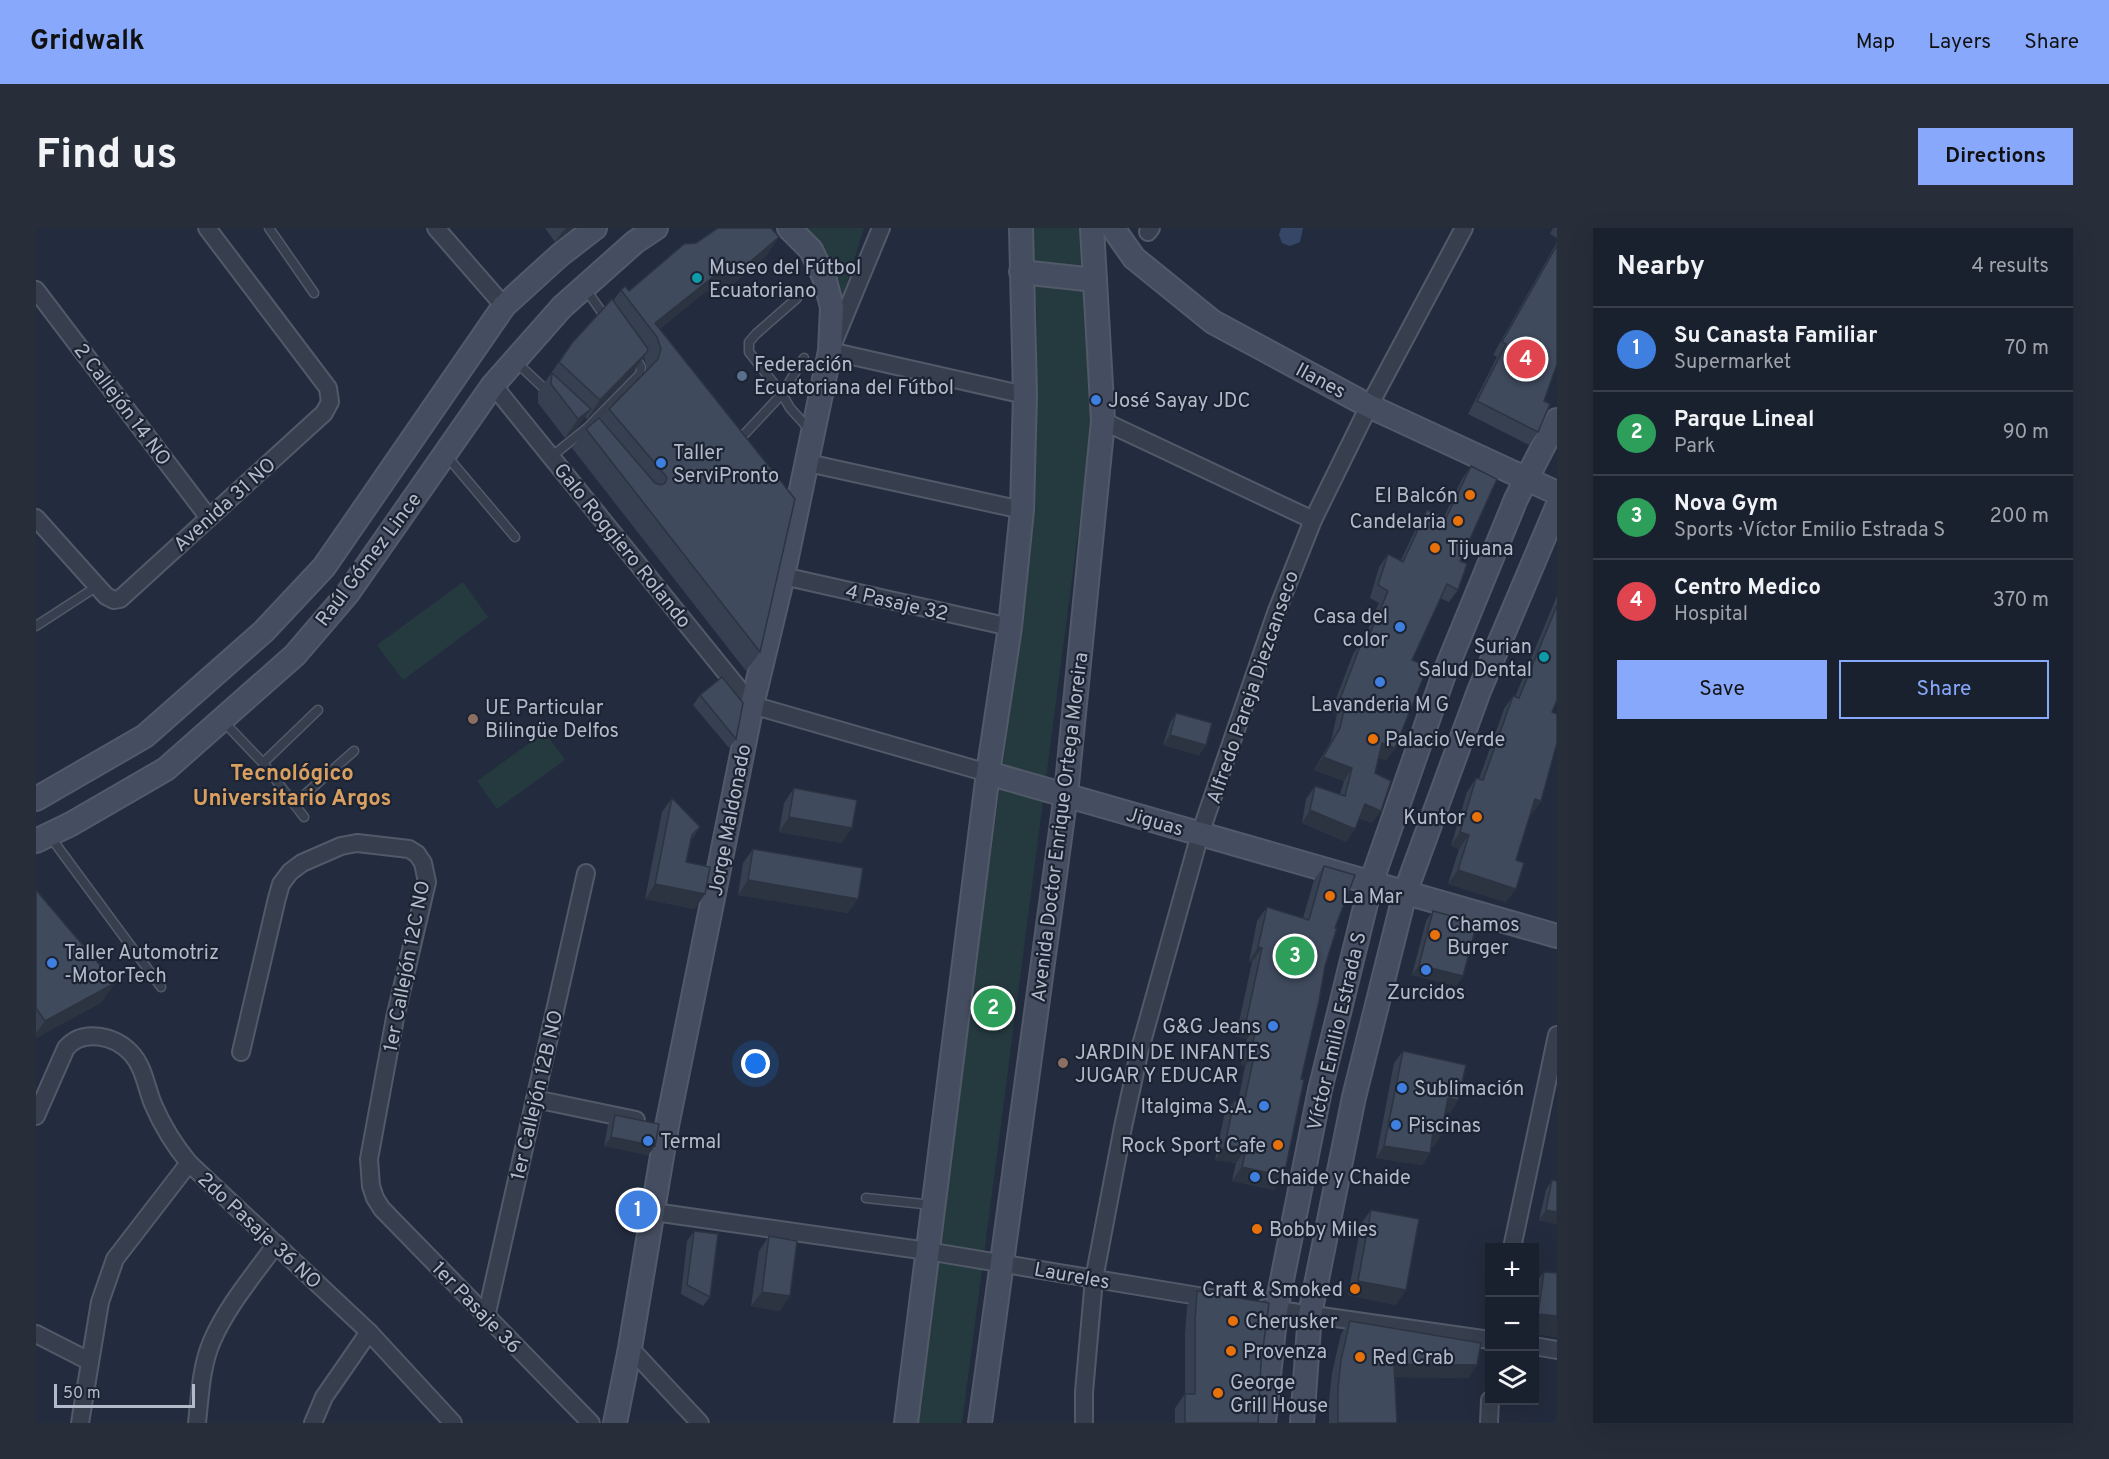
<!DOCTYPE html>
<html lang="en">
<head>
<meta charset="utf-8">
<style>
  :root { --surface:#1a212e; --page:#272e3a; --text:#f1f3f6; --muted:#9fa3aa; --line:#383e4a; --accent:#87a8fb }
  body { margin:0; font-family:Overpass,sans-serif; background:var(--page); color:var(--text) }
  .controls { position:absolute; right:18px; bottom:18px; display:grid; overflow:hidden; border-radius:0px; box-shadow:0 6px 24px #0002 }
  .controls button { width:54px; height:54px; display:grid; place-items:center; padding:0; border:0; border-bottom:2px solid var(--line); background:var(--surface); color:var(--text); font:30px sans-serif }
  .scale { position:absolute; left:18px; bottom:15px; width:141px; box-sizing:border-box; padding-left:6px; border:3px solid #b3bac9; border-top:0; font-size:16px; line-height:21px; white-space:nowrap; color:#b3bac9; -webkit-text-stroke:4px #1c2433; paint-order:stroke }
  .you { position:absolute; left:720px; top:836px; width:21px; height:21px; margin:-15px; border:4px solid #fff; border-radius:50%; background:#1a73e8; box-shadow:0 0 0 9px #1a73e833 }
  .badge { display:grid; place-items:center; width:39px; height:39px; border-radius:50%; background:var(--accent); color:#fff; font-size:20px; font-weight:700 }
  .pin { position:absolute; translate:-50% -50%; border:3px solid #fff; box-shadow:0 2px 6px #0006 }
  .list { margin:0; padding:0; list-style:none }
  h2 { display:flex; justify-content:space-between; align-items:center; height:78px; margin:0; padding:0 24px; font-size:26px }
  h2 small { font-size:20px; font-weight:400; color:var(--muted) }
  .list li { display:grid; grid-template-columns:39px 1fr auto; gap:18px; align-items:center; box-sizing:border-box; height:84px; padding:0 24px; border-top:2px solid var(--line) }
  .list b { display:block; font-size:22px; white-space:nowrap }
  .list p { margin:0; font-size:20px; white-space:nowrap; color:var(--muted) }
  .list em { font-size:20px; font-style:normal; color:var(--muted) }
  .actions { display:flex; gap:12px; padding:18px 24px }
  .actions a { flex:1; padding:14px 0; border:2px solid var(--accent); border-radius:0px; text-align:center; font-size:21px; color:var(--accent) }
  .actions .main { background:var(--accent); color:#111 }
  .icon { flex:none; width:33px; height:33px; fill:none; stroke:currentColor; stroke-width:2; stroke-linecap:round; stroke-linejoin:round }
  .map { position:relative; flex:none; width:1521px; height:1195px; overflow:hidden; border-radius:0px }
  header { display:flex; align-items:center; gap:36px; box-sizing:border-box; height:84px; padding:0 30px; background:var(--accent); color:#111 }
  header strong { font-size:28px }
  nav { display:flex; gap:33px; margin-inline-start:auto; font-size:21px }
  .intro { display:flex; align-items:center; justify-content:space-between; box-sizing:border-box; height:144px; padding:0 36px }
  h1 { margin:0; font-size:42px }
  .button { padding:15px 27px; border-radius:0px; background:var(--accent); color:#111; font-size:21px; font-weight:700 }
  main { display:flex; gap:36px; padding:0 36px }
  aside { flex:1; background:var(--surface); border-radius:0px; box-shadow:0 6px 24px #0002 }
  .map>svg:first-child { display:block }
  .green { fill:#253a3f }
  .water { fill:#364666 }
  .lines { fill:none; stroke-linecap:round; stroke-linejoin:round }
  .lane-casing { stroke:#525a69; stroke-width:11 }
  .street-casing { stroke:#525a69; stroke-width:20 }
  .secondary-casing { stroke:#525a69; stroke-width:26 }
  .lane { stroke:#373f4e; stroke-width:8 }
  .street { stroke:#373f4e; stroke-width:16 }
  .secondary { stroke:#454d61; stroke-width:22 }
  .wall { fill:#364050 }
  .shaded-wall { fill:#2c3441 }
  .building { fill:#3f4a5d; stroke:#2c3441; stroke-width:1.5 }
  .culture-dot { fill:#0f9aa8; stroke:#1c2433; stroke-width:2 }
  .service-dot { fill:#5c6f8a; stroke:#1c2433; stroke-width:2 }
  .shop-dot { fill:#3f7fe0; stroke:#1c2433; stroke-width:2 }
  .food-dot { fill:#e8710a; stroke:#1c2433; stroke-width:2 }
  .education-dot { fill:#8d6e63; stroke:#1c2433; stroke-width:2 }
  .labels { text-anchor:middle; stroke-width:4.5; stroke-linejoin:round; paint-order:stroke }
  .poi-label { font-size:20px; fill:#b3bac9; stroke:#1c2433; text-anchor:start }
  .street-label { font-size:20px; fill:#b3bac9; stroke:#1c2433 }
  .quarter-label { font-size:22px; font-weight:bold; fill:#d89f60; stroke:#1c2433 }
</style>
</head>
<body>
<header>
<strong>Gridwalk</strong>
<nav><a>Map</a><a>Layers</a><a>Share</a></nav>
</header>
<div class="intro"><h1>Find us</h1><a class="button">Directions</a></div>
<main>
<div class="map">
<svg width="1521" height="1195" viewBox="0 0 1521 1195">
  <rect width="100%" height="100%" fill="#232c3e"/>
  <g class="green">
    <path d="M767,0H828L802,84Z"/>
    <path d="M989,0H1045L1054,187L1053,220L926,1195H879L990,365L1001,206V83L991,23Z"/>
    <path d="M427,354L452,389L367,452L341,417Z"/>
    <path d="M509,504L529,532L461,581L441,553Z"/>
  </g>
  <path class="water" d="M1245,0H1267L1264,14L1254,18L1246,15L1243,7Z"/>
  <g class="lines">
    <defs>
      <g id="lane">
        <path d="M233,0L278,65"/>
        <path d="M548,59L570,90"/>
        <path d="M761,70L720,106L713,114V124L746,166L754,180L774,202"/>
        <path d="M479,133L513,165"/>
        <path d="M704,211L746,166L768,130"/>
        <path d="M409,226L479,309"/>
        <path d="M515,229L551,200L604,146L605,139L598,127"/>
        <path d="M0,398L60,359"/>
        <path d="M186,492L227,535L268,589"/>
        <path d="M227,535L282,482"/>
        <path d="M258,576L318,523"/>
        <path d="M13,607L125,759"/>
        <path d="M830,970L897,977"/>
      </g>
      <g id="street">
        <path d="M400,0L468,78"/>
        <path d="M845,0L794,123L989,167"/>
        <path d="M1112,4L1115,0"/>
        <path d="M0,62L173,290"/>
        <path d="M457,157L716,477L952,545"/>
        <path d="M1067,193L1277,292"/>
        <path d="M772,235L986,282"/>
        <path d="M0,290L70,368L78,372L84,371L288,185L294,174L292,160L171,0"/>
        <path d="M747,348L974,399"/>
        <path d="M205,824L241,670L245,656L254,644L266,635L305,618L321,615L373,621L381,626L387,635L391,654L359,790L333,931L335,958L339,970L346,981L555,1195"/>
        <path d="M499,871L600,892"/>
        <path d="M0,888L30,820C47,800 79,808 95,825C108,839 110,859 117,876C126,897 139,918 153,935L333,1104L417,1195"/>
        <path d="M618,984L891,1023L1180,1071"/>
        <path d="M1476,1020L1521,807"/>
        <path d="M1229,1080L1454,1112"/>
        <path d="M450,1089L550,645"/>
        <path d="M0,1106L53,1133"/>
        <path d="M1498,1118L1521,1122"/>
        <path d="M594,1120L664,1195"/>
        <path d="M44,1195L64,1074L79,1031L153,935"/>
        <path d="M161,1195C164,1168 165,1138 176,1113C191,1078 218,1047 240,1016"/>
        <path d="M277,1195L288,1169L333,1104"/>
        <path d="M1048,1195V1164L1058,1051L1087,899L1104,821L1164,606L1240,385L1277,292L1333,178L1428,0"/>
        <path d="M1453,1195L1454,1172"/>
      </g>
      <g id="secondary">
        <path d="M1077,0L1098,30L1177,94L1333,178L1521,265"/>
        <path d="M985,44L1059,52"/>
        <path d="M952,545L1521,708"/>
        <path d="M0,571L109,508L228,403L288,339L468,78L524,27L559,0"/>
        <path d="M0,613L35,596L130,541L259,427L312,365L457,157L526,79L599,14L620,0"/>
        <path d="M579,1195L594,1120L631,898L716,477L747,348L794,123L796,79L788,49L775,22L753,0"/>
        <path d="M870,1195L952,545L974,399L986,282L989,167L985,0"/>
        <path d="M944,1195L1030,566L1067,193L1056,0"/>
        <path d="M1228,1195L1240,1082L1284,862L1335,655L1407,449L1480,271L1521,192"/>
        <path d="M1266,1195L1274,1086L1318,869L1369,665L1443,463L1521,279"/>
      </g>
    </defs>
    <use href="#lane" class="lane-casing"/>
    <use href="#street" class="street-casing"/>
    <use href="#secondary" class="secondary-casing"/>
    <use href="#lane" class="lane"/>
    <use href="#street" class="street"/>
    <use href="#secondary" class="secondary"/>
  </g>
  <g class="wall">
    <path d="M509,0H537L519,14Z"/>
    <path d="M1517,0H1521V10L1514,6Z"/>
    <path d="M743,9L730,28L687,65L669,64L623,101L724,424L710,443L536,220L550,201L565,192L573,181L610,143L611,140L608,129L598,143L551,191L549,189L541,200L529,210L502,175V164L536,115L577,73L585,62L593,63Z"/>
    <path d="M1521,14V136L1508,173L1502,204L1493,217L1432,186L1461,129L1457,127Z"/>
    <path d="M1435,238L1424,333L1422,362L1413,374L1404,370L1376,432L1359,520L1350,532L1343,530L1339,545L1336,595L1323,590L1319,601L1310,614L1266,595L1270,571L1279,558L1304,566L1308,553L1278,542L1295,513L1301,486L1295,484L1317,426L1326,413H1327L1343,375L1334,370L1343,339L1352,326L1365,332L1383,294L1391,282L1408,289L1426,251Z"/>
    <path d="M1521,368V472L1516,484L1505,573L1496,586H1494L1480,632L1470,674L1412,656L1423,621L1415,618L1431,564L1440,550L1443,551L1468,481L1477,468L1479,469Z"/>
    <path d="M664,467L700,511L693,520L657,477Z"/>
    <path d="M1140,485L1170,517L1163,527L1127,517L1134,495Z"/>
    <path d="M758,560L806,615L743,604L748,575Z"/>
    <path d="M636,570L664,599L655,612L650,634L659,681L609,671L626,584Z"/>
    <path d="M717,621L812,685L702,667L707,635Z"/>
    <path d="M1288,638L1299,700L1289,738L1265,851L1248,948L1238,962L1196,953L1200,935L1179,932L1188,888L1198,873L1202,874L1209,838L1205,837L1211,811L1200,808L1216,734H1213L1221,693L1231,679L1267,690L1278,652Z"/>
    <path d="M0,662L66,774L0,810Z"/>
    <path d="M1397,683L1427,748L1420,758L1376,747L1390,693Z"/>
    <path d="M1367,823L1422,872L1414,885L1409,884L1405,907L1397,919H1395L1394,925L1386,937L1340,930L1358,835Z"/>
    <path d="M579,887L619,918L612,927L568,918L572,897Z"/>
    <path d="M1516,952L1521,953V996L1503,992L1510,962Z"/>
    <path d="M1335,982L1360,1077L1312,1067L1325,996Z"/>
    <path d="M658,1003L674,1069L667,1078L645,1066L651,1013Z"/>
    <path d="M733,1008L744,1083L715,1078L723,1023Z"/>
    <path d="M1508,1044L1521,1109L1498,1106V1057Z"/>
    <path d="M1161,1063L1225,1135L1222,1195H1139V1180L1149,1166V1106L1151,1078Z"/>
    <path d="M1314,1093L1441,1137L1432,1150L1359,1149L1361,1195H1293V1173L1296,1145L1305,1106Z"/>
  </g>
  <g class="shaded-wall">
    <path d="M530,0H537L519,14L527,3Z"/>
    <path d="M743,9L730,28L687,65L669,64L617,105L619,95L682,45Z"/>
    <path d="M611,124L598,143L551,191L564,172Z"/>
    <path d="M555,181L541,200L529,210L542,191Z"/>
    <path d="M1304,471L1310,473L1301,486L1295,484Z"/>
    <path d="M1134,507L1170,517L1163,527L1127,517Z"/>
    <path d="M1346,515L1359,520L1350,532L1337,528Z"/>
    <path d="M1287,529L1316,540L1308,553L1278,542Z"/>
    <path d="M1499,571L1505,573L1496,586L1489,584Z"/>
    <path d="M1329,576L1345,583L1336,595L1320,588Z"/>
    <path d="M1274,582L1319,601L1310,614L1266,595Z"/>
    <path d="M753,589L816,600L806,615L743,604Z"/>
    <path d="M1424,604L1433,607L1423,621L1415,618Z"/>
    <path d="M1422,642L1480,661L1470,674L1412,656Z"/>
    <path d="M712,652L822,671L812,685L702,667Z"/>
    <path d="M619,656L669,666L659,681L609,671Z"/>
    <path d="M1222,719L1226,720L1216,734H1213Z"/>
    <path d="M1383,737L1427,748L1420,758L1376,747Z"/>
    <path d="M79,755L66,774L0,810V805L9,793Z"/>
    <path d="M1210,794L1221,796L1211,811L1200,808Z"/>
    <path d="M1215,823L1219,824L1209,838L1205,837Z"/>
    <path d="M1412,870L1422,872L1414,885L1403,882Z"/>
    <path d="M1397,905L1405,907L1397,919L1388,917Z"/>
    <path d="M575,909L619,918L612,927L568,918Z"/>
    <path d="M1189,917L1210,921L1200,935L1179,932Z"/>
    <path d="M1348,918L1394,925L1386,937L1340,930Z"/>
    <path d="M1206,939L1248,948L1238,962L1196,953Z"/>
    <path d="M1510,982L1521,984V996L1503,992Z"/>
    <path d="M1322,1053L1370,1062L1360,1077L1312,1067Z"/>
    <path d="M726,1064L754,1068L744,1083L715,1078Z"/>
    <path d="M1502,1086L1521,1088V1109L1498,1106V1091Z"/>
    <path d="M1358,1136L1441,1137L1432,1150L1349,1149Z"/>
  </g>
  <g class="building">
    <path d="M682,0H735L743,9L700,46L682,45L619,95L759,271L724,424L550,201L563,190L619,255L625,257L629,255L631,250L629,247L573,181L622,131L625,121L621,109L585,62L589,58L593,63L648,16L660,15Z"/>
    <path d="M1521,17V136L1508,173L1514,176L1502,204L1441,173L1470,116L1466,114Z"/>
    <path d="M576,71L612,121L611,124L564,172L523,134L536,115Z"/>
    <path d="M516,145L555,181L542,191L515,156Z"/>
    <path d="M1435,238L1461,251L1424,333L1431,336L1422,362L1411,356L1376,432L1392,438L1359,520L1346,515L1339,545L1355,553L1345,583L1329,576L1319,601L1274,582L1279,558L1309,568L1316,540L1287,529L1304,500L1310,473L1304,471L1326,413L1330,415L1352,363L1342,357L1352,326L1367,334L1391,282L1410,290Z"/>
    <path d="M1521,377V472L1516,484L1521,486V515L1505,573L1499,571L1480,632L1488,635L1480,661L1422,642L1433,607L1424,604L1440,550L1447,552L1477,468L1483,470Z"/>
    <path d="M686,449L707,475L700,511L664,467Z"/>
    <path d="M1140,485L1176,495L1170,517L1134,507Z"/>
    <path d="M758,560L821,572L816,600L753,589Z"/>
    <path d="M636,570L664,599L656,607L650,634L674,639L669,666L619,656Z"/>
    <path d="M717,621L827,640L822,671L712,652Z"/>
    <path d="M1288,638L1319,647L1299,700H1301L1289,738L1283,773L1265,851L1268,852L1248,948L1206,939L1210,921L1189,917L1198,873L1208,875L1219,824L1215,823L1221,796L1210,794L1226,720L1222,719L1231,679L1273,692Z"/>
    <path d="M0,662L79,755L9,793L0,780Z"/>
    <path d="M1397,683L1441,695L1427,748L1383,737Z"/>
    <path d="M1367,823L1430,837L1422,872L1412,870L1405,907L1397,905L1394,925L1348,918Z"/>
    <path d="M579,887L623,896L619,918L575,909Z"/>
    <path d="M1516,952L1521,953V984L1510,982Z"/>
    <path d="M1335,982L1383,991L1370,1062L1322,1053Z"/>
    <path d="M658,1003L682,1006L674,1069L651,1057Z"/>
    <path d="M733,1008L761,1013L754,1068L726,1064Z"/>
    <path d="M1508,1044L1521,1045V1088L1502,1086Z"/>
    <path d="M1161,1063L1233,1075L1225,1135L1222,1195H1149V1166H1159V1092Z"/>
    <path d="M1314,1093L1445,1115L1441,1137L1358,1136L1361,1195H1302V1160L1305,1132Z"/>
  </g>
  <g class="culture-dot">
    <circle cx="661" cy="50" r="6"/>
    <circle cx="1508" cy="429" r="6"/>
  </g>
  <circle class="service-dot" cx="706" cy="148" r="6"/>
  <g class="shop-dot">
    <circle cx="1060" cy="172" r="6"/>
    <circle cx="625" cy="235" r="6"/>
    <circle cx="1364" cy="399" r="6"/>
    <circle cx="1344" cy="454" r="6"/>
    <circle cx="16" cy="735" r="6"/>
    <circle cx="1390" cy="742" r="6"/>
    <circle cx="1237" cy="798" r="6"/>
    <circle cx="1366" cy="860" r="6"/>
    <circle cx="1228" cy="878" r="6"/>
    <circle cx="1360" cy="897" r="6"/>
    <circle cx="612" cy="913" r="6"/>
    <circle cx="1219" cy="949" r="6"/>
  </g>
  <g class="food-dot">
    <circle cx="1434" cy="267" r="6"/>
    <circle cx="1422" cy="293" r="6"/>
    <circle cx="1399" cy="320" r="6"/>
    <circle cx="1337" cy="511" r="6"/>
    <circle cx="1441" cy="589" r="6"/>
    <circle cx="1294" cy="668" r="6"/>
    <circle cx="1399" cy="707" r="6"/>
    <circle cx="1242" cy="917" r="6"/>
    <circle cx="1221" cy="1001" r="6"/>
    <circle cx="1319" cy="1061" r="6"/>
    <circle cx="1197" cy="1093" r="6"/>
    <circle cx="1195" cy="1123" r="6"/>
    <circle cx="1324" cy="1129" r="6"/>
    <circle cx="1182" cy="1165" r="6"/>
  </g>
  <g class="education-dot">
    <circle cx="437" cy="491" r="6"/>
    <circle cx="1027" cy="835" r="6"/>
  </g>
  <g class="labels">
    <g class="poi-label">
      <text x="673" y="46">Museo del Fútbol<tspan x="673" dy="23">Ecuatoriano</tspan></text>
      <text x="718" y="143">Federación<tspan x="718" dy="23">Ecuatoriana del Fútbol</tspan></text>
      <text x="1072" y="179">José Sayay JDC</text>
      <text x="637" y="231">Taller<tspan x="637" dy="23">ServiPronto</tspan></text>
      <text x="1422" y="274" text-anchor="end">El Balcón</text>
      <text x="1410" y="300" text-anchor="end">Candelaria</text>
      <text x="1411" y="327">Tijuana</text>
      <text x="1352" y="395" text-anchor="end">Casa del<tspan x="1352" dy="23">color</tspan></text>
      <text x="1496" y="425" text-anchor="end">Surian<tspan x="1496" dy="23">Salud Dental</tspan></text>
      <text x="1344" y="483" text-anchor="middle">Lavanderia M G</text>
      <text x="449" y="486">UE Particular<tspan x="449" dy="23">Bilingüe Delfos</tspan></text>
      <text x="1349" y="518">Palacio Verde</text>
      <text x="1429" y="596" text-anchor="end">Kuntor</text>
      <text x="1306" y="675">La Mar</text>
      <text x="1411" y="703">Chamos<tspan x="1411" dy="23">Burger</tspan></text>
      <text x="28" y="731">Taller Automotriz<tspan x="28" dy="23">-MotorTech</tspan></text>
      <text x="1390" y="771" text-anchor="middle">Zurcidos</text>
      <text x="1225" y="805" text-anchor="end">G&amp;G Jeans</text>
      <text x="1039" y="831">JARDIN DE INFANTES<tspan x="1039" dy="23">JUGAR Y EDUCAR</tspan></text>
      <text x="1378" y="867">Sublimación</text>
      <text x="1216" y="885" text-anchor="end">Italgima S.A.</text>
      <text x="1372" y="904">Piscinas</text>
      <text x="624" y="920">Termal</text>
      <text x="1230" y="924" text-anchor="end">Rock Sport Cafe</text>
      <text x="1231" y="956">Chaide y Chaide</text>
      <text x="1233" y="1008">Bobby Miles</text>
      <text x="1307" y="1068" text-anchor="end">Craft &amp; Smoked</text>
      <text x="1209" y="1100">Cherusker</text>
      <text x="1207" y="1130">Provenza</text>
      <text x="1336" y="1136">Red Crab</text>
      <text x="1194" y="1161">George<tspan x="1194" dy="23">Grill House</tspan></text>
    </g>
    <g class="street-label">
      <text transform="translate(1285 152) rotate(28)" y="7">Ilanes</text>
      <text transform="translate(87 176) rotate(53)" y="7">2 Callejón 14 NO</text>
      <text transform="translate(188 276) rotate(-42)" y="7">Avenida 31 NO</text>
      <text transform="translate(587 317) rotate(51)" y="7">Galo Roggiero Rolando</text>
      <text transform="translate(332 331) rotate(-53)" y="7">Raúl Gómez Lince</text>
      <text transform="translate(861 374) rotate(13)" y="7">4 Pasaje 32</text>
      <text transform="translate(1216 459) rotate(-71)" y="7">Alfredo Pareja Diezcanseco</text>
      <text transform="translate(693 592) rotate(-79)" y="7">Jorge Maldonado</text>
      <text transform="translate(1119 593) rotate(16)" y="7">Jiguas</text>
      <text transform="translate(1023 599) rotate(-83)" y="7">Avenida Doctor Enrique Ortega Moreira</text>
      <text transform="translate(370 738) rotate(-79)" y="7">1er Callejón 12C NO</text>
      <text transform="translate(1300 803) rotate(-77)" y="7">Víctor Emilio Estrada S</text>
      <text transform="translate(500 867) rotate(-77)" y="7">1er Callejón 12B NO</text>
      <text transform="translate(224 1002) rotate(43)" y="7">2do Pasaje 36 NO</text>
      <text transform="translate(1036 1047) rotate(10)" y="7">Laureles</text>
      <text transform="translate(441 1079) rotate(46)" y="7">1er Pasaje 36</text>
    </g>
    <g class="quarter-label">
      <text x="256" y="552">Tecnológico<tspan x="256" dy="25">Universitario Argos</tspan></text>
    </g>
  </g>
</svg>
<div class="controls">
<button>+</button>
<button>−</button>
<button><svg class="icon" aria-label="layers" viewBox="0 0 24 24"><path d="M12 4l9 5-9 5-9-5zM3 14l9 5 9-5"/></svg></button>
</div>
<div class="scale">50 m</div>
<div class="you"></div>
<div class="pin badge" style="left:602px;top:982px;background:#3f7fe0">1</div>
<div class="pin badge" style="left:957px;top:780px;background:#2e9e5b">2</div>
<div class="pin badge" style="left:1259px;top:728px;background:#2e9e5b">3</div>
<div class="pin badge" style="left:1490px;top:131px;background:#e0444e">4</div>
</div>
<aside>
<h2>Nearby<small>4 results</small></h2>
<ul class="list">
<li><span class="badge" style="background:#3f7fe0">1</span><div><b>Su Canasta Familiar</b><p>Supermarket</p></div><em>70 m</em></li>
<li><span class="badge" style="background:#2e9e5b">2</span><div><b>Parque Lineal</b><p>Park</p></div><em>90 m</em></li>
<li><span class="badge" style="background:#2e9e5b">3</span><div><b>Nova Gym</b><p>Sports · Víctor Emilio Estrada S</p></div><em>200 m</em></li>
<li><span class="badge" style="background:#e0444e">4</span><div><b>Centro Medico</b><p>Hospital</p></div><em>370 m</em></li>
</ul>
<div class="actions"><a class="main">Save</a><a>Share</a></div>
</aside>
</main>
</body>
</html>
